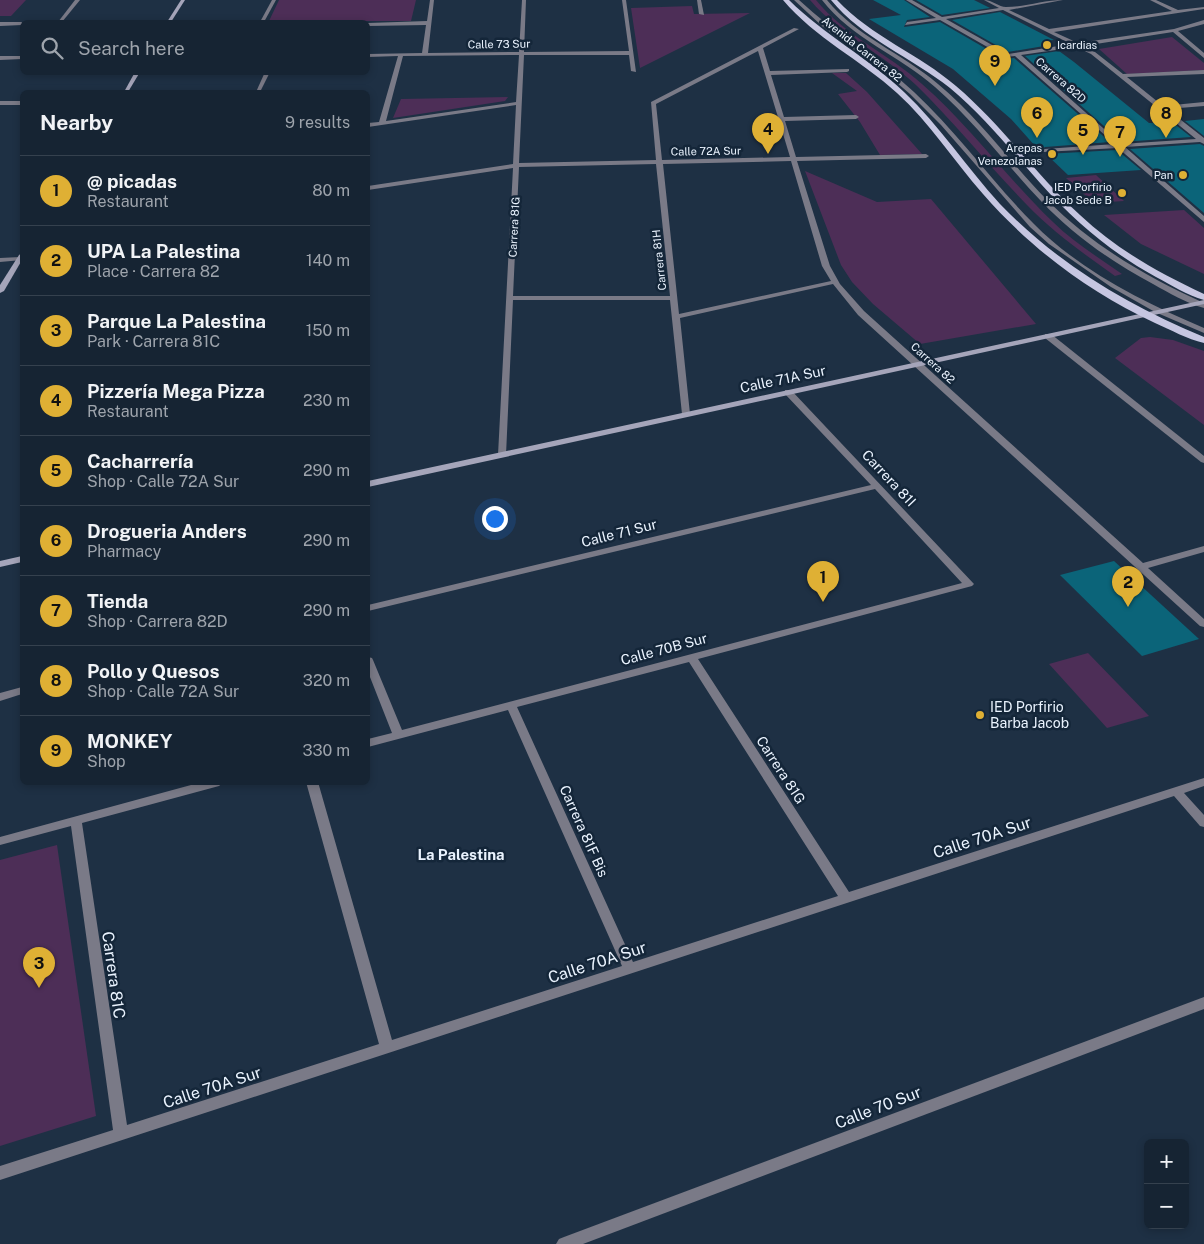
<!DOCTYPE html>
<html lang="en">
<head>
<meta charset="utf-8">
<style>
  :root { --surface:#162433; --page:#1f2c3b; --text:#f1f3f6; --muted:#9ea4ac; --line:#35414e; --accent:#dfb034 }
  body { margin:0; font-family:"Public Sans",sans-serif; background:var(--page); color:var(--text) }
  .controls { position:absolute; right:15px; bottom:15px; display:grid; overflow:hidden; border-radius:8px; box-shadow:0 2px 8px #0003 }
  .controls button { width:45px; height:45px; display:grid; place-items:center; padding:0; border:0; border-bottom:1px solid var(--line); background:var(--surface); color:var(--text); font:25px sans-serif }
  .you { position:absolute; left:494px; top:518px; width:18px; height:18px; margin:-12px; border:4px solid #fff; border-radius:50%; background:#1a73e8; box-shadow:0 0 0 8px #1a73e833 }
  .badge { display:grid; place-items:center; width:32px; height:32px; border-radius:50%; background:var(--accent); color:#111; font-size:16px; font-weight:700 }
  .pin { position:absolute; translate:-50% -41px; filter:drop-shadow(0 1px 2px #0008) }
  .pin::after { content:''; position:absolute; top:26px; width:18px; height:15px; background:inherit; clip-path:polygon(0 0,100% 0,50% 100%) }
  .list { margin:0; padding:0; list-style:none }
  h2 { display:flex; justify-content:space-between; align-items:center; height:65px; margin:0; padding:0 20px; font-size:21px }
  h2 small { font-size:16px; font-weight:400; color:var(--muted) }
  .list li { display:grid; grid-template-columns:32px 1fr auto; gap:15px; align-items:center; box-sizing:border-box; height:70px; padding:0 20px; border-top:1px solid var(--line) }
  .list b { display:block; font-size:19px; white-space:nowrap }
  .list p { margin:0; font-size:16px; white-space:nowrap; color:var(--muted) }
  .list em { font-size:16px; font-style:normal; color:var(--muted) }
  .icon { flex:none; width:28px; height:28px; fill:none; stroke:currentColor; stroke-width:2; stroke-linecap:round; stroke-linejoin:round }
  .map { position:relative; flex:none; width:1204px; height:1244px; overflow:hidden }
  .search { position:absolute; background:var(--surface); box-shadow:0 2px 8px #0003; left:20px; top:20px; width:350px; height:55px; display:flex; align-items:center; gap:12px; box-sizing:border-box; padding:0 18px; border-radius:8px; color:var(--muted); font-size:19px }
  .panel { position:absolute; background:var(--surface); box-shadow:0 2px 8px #0003; left:20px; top:90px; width:350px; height:695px; border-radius:8px }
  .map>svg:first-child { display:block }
  .green { fill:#4d2e57 }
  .building { fill:#0b6479 }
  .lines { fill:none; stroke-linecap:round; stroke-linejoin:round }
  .lane { fill:#7a7a87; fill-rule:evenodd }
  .street { fill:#7a7a87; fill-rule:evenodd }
  .secondary { fill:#a5a5ba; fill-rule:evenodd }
  .primary { fill:#c6c6e1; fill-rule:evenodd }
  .poi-dot { fill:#dfb034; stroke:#142639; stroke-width:2 }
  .labels { text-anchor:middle; stroke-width:5; stroke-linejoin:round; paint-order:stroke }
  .far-street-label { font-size:11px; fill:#eaf3fe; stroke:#142639 }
  .far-poi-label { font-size:11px; fill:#eaf3fe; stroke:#142639; text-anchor:end }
  .street-label { font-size:14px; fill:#eaf3fe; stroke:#142639 }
  .poi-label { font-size:14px; fill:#eaf3fe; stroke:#142639; text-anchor:start }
  .neighbourhood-label { font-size:15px; font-weight:bold; fill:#eaf3fe; stroke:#142639 }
  .near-street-label { font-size:16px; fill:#eaf3fe; stroke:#142639 }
</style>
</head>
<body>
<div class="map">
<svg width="1204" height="1244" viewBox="0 0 1204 1244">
  <rect width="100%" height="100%" fill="#1e3044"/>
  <g class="green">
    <path d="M0,0H61H26L11,16H0Z"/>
    <path d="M279,0H416L411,21H269Z"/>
    <path d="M810,0H816C845,36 889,54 922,84C970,126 1007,178 1053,222C1073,242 1098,257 1122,274L1115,276C1084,254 1053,232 1027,205C989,166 955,123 916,85C883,54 840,35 810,0Z"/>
    <path d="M692,6L694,14L750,13L640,68L631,8Z"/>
    <path d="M1172,37L1204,63V70L1127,74L1099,49Z"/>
    <path d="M832,73H846L867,92L922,154L880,155L860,122L838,94L857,91Z"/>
    <path d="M508,97L505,101L393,118L401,99Z"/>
    <path d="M805,171L877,202L931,199L1036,324L920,344L873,304L852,282L841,265Z"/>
    <path d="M1096,175L1124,201L1094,203L1066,178Z"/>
    <path d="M1184,210L1204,228V274L1141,244L1104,215Z"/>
    <path d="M1150,337L1173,340L1204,351V425L1115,358L1141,338Z"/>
    <path d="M1088,653L1149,716L1107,728L1049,664Z"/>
    <path d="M57,845L96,1116L0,1146V860Z"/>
  </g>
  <g class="building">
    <path d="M873,0H904L930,17L907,20L904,27L940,22L1004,59L1014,58L1110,142L1045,147L1042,149L1036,147L1011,119L953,69L869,19L901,15Z"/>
    <path d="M916,0H974L990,8L942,15Z"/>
    <path d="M1000,12L1054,40L1044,41L1050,45L1008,52L952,20Z"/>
    <path d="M1059,51L1074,62L1149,123L1172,122L1191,137L1122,142L1025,56Z"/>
    <path d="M1204,119V136L1185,121Z"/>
    <path d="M1200,144L1204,146V213L1130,149Z"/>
    <path d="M1117,150L1141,170L1068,175L1046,154Z"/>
    <path d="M1114,561L1199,639L1142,656L1060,575Z"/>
  </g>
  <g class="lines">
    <g class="lane">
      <path d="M794,0H799C835,34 878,58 914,92C958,133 992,182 1034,224C1079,270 1145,303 1204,328V333L1155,312L1111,287L1049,244L1030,227L941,125L910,94L882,70L822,26Z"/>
      <path d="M822,0H827C857,37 902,53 938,84C979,118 1010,162 1047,200C1092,245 1146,277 1204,303V308C1186,303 1169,293 1153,284C1112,262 1073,235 1041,201C1005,163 974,121 935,87C899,55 852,39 822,0Z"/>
    </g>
    <g class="street">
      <path d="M75,0H80L62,22H58Z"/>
      <path d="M272,0H276L264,22H260Z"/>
      <path d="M430,0H434L428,53L519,52L522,0H526L524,52L629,51L622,0H626L636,72L631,71L629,55H524L519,163L656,160L651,102L794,28L799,29L763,48L770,71L849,69V71L847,72L771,75L784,117L856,115L859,117L856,119L785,121L796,157L926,154L929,156L926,158L797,161L830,266L840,284L864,311L1143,563L1204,546V552L1148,568L1204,619V627L1200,626L858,315L833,284L680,318L690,414L686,416L682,414L670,300H513L506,455L505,457H499L498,455L513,168L368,190V186L513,164L516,105L368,127V123L379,122L398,56L368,57V54L422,53L426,25L368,26V23L427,21ZM758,51L790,157L662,160L656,104ZM519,55L516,102L386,121L403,56ZM791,161L822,266L831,281L679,314L663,164ZM656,164L670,296H513L519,167Z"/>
      <path d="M697,0H701L704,15L699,14Z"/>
      <path d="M906,0H912L942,17L999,8L984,0C992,0 999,7 1006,7C1025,7 1044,0 1063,0L1009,10L1049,29L1172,11L1150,0H1156L1178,10L1204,7V9L1054,32L1078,43L1174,29L1204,20V24L1178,31L1204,53V58L1173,32L1083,46L1095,52L1123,74L1204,70V74L1127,77L1163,106L1204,102V106L1167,109L1204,138V144L1200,142L1125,147L1204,216V222L1118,148L1043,152V150L1045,149L1115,144L1015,56L1005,57L940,20L905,25L907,22L936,18ZM1003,10L1071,44L1008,54L946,19ZM1076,47L1091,54L1196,139L1121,144L1021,55Z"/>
      <path d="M0,22H22V25L0,26Z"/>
      <path d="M0,56H22V59L0,60Z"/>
      <path d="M265,72H270L260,92H256Z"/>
      <rect x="0" y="101" width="22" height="4"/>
      <path d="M20,257L22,258V260L0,262V258Z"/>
      <path d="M1045,334H1051L1204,456V463L1201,462L1045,338Z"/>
      <path d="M785,390H791L974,584L972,586L698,659L849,892L1204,778V786L1184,793L1204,815V827L1200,826L1174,796L0,1180V1166L113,1130L71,826L0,845V837L202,782H224L219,786L82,823L127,1125L379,1044L306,782H318L392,1040L622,966L508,710L368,747V739L392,733L368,672V657L372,658L373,660L402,730L962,583L875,489L368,611V605L871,485L785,394ZM689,662L838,896L633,962L517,707Z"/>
      <path d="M22,687V694L0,701V693Z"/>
      <path d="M1204,997V1009L583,1244H556L559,1239L564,1237Z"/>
    </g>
    <g class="secondary">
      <path d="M181,0H185L171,22H167Z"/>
      <path d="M135,72H140L128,92H124Z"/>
      <path d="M22,253V260L4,291L0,293V285L19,255Z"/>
      <path d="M1204,300V304L368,487V481Z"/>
      <path d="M22,556V562L0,567V561Z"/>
    </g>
    <g class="primary">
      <path d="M783,0H789C824,35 869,58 904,92C940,126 967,168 1000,204C1058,264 1127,305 1204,337V343C1187,339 1171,330 1155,323C1089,292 1031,249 983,194C954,161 930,123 897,93C861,60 815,38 783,0Z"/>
      <path d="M831,0H837C872,37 919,54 956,86C1002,125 1036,175 1080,215C1116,249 1159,273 1204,294V300C1187,295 1171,285 1156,277C1112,253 1075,222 1041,184C1012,152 984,116 950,88C911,57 863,39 831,0Z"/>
    </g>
  </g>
  <g class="poi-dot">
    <circle cx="1047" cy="45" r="5"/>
    <circle cx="1052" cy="154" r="5"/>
    <circle cx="1183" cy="175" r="5"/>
    <circle cx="1122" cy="193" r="5"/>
    <circle cx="980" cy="715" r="5"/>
  </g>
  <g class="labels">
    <g class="far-street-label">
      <text transform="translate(499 44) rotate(-1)" y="4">Calle 73 Sur</text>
      <text transform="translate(862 49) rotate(38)" y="4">Avenida Carrera 82</text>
      <text transform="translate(1061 80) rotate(41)" y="4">Carrera 82D</text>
      <text transform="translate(706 151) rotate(-1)" y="4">Calle 72A Sur</text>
      <text transform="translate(514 227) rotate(-87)" y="4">Carrera 81G</text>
      <text transform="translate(659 260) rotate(-96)" y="4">Carrera 81H</text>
      <text transform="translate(933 363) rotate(42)" y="4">Carrera 82</text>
    </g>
    <g class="far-poi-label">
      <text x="1057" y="49" text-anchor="start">Icardias</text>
      <text x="1042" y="152">Arepas<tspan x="1042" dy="13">Venezolanas</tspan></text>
      <text x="1173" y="179">Pan</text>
      <text x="1112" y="191">IED Porfirio<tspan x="1112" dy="13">Jacob Sede B</tspan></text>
    </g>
    <g class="street-label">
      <text transform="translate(783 379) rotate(-12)" y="5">Calle 71A Sur</text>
      <text transform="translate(889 478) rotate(47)" y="5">Carrera 81I</text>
      <text transform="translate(619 533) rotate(-14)" y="5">Calle 71 Sur</text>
      <text transform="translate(664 649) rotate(-15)" y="5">Calle 70B Sur</text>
      <text transform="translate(781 770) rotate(57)" y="5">Carrera 81G</text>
      <text transform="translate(584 831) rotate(66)" y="5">Carrera 81F Bis</text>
    </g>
    <g class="poi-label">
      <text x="990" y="712">IED Porfirio<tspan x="990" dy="16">Barba Jacob</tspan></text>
    </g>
    <g class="neighbourhood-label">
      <text x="461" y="860">La Palestina</text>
    </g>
    <g class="near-street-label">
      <text transform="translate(982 837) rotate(-18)" y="6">Calle 70A Sur</text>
      <text transform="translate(597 962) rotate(-18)" y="6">Calle 70A Sur</text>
      <text transform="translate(114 975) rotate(82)" y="6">Carrera 81C</text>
      <text transform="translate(212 1087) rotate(-18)" y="6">Calle 70A Sur</text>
      <text transform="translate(878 1107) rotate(-21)" y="6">Calle 70 Sur</text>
    </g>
  </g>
</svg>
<div class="controls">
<button>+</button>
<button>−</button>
</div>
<div class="you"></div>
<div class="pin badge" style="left:823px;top:602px">1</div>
<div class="pin badge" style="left:1128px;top:607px">2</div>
<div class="pin badge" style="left:39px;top:988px">3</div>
<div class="pin badge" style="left:768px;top:154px">4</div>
<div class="pin badge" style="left:1083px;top:155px">5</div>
<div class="pin badge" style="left:1037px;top:138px">6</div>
<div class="pin badge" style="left:1120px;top:157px">7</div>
<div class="pin badge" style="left:1166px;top:138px">8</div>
<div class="pin badge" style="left:995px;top:86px">9</div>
<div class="search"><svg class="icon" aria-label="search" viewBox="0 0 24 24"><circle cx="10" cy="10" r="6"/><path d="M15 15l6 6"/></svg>Search here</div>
<section class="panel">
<h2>Nearby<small>9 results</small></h2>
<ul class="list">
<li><span class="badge">1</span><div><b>@ picadas</b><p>Restaurant</p></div><em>80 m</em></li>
<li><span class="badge">2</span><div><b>UPA La Palestina</b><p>Place · Carrera 82</p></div><em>140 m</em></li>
<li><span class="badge">3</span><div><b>Parque La Palestina</b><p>Park · Carrera 81C</p></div><em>150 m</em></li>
<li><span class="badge">4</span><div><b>Pizzería Mega Pizza</b><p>Restaurant</p></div><em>230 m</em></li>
<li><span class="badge">5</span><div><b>Cacharrería</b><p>Shop · Calle 72A Sur</p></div><em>290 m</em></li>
<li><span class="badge">6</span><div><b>Drogueria Anders</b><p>Pharmacy</p></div><em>290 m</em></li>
<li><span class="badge">7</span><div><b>Tienda</b><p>Shop · Carrera 82D</p></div><em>290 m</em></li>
<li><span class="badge">8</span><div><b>Pollo y Quesos</b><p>Shop · Calle 72A Sur</p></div><em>320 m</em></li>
<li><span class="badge">9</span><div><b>MONKEY</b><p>Shop</p></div><em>330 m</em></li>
</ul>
</section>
</div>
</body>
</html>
